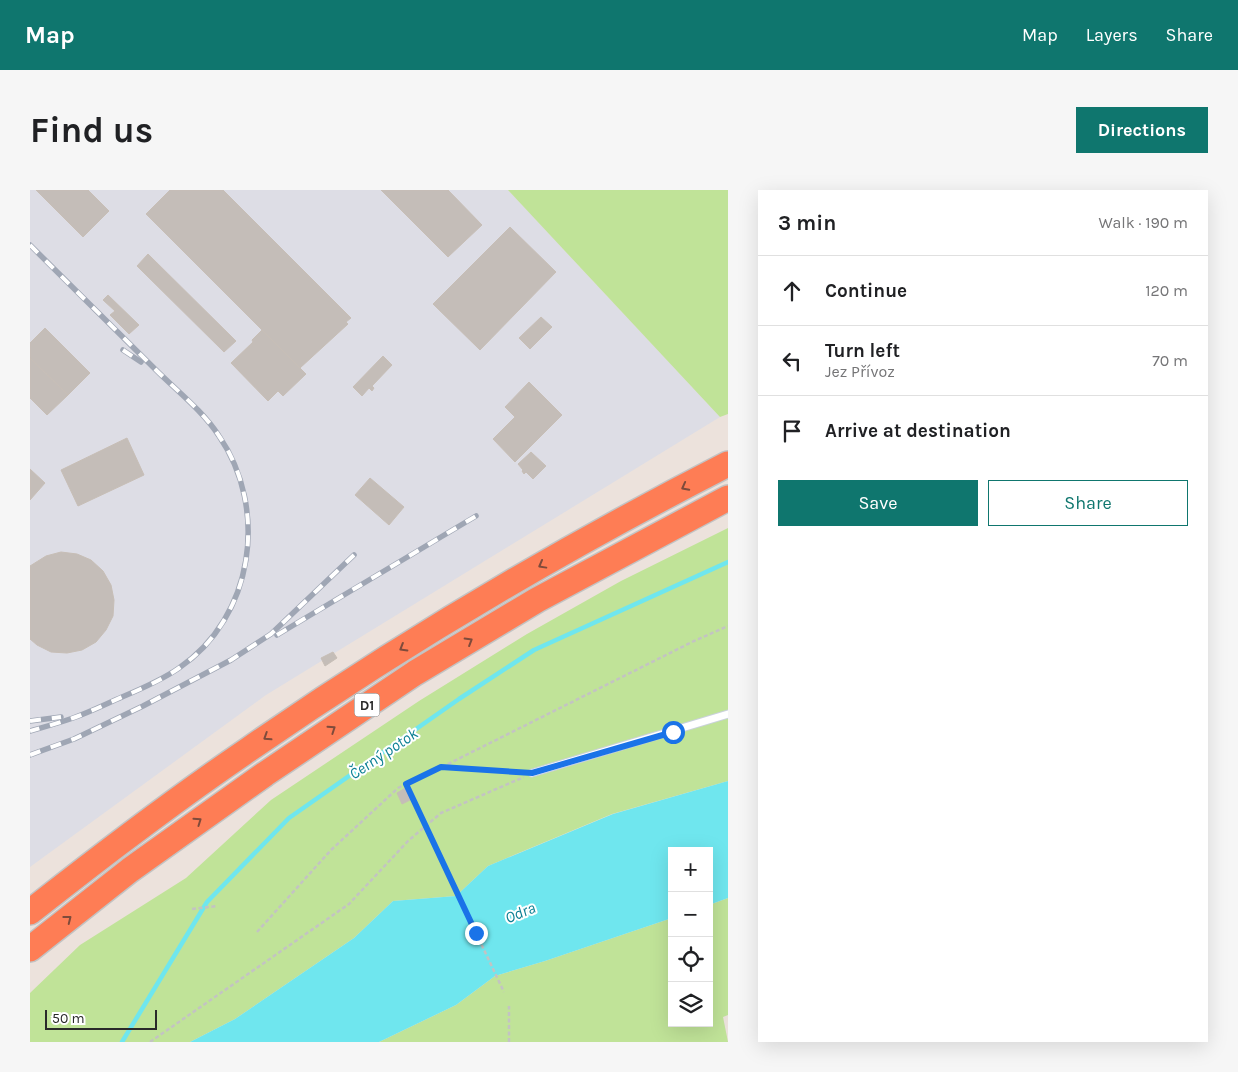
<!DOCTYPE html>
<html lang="en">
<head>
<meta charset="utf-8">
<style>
  :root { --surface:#fff; --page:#f6f6f6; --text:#202124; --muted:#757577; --line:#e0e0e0; --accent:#0f766e }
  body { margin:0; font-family:Karla,sans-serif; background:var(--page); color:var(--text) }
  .controls { position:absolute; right:15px; bottom:15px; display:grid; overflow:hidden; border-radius:0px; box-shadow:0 5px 20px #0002 }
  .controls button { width:45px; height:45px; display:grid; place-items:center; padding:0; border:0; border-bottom:1px solid var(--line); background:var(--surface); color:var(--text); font:25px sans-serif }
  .scale { position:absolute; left:15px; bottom:12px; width:112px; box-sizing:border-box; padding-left:5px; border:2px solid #2a2a2a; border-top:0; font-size:14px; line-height:18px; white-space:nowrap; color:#2a2a2a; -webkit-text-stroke:4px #fff; paint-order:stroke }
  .stop { position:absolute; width:15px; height:15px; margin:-11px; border:4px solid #1a73e8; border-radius:50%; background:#fff }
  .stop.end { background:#1a73e8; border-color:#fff; box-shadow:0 1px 5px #0008 }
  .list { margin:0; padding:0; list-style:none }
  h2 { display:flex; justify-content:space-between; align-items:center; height:65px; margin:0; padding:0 20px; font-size:21px }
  h2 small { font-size:16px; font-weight:400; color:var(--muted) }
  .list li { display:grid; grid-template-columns:32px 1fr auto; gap:15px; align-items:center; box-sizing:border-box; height:70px; padding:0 20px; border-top:1px solid var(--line) }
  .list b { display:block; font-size:19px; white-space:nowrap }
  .list p { margin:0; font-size:16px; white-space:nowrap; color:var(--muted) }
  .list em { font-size:16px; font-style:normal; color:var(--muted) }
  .actions { display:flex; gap:10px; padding:15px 20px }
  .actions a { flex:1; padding:11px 0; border:1px solid var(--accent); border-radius:0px; text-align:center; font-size:18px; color:var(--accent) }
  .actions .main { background:var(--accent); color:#fff }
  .icon { flex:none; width:28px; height:28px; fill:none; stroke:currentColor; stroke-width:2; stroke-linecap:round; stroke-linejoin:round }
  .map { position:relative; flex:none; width:698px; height:852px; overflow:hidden; border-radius:0px }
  header { display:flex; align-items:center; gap:30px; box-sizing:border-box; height:70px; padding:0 25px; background:var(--accent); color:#fff }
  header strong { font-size:24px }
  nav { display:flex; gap:28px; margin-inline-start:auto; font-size:18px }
  .intro { display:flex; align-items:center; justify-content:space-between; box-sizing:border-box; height:120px; padding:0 30px }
  h1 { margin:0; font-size:35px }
  .button { padding:12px 22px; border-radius:0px; background:var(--accent); color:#fff; font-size:18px; font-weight:700 }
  main { display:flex; gap:30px; padding:0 30px }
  aside { flex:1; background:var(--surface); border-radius:0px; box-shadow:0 5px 20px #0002 }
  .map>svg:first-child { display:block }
  .industrial { fill:#dddde5 }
  .green { fill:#c0e398 }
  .water { fill:#6fe6ee }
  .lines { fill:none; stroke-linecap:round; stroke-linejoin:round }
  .stream { stroke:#6fe6ee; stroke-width:4.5 }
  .building { fill:#c4bdb8; stroke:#c7beb6 }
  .service-casing { stroke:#cad1dc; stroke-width:9 }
  .motorway-casing { stroke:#c3c3c3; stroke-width:28 }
  .path { stroke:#c3c3c3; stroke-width:2.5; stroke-dasharray:4 2.5; stroke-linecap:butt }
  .service { stroke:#fff; stroke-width:7 }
  .motorway { stroke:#fe7d55; stroke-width:25 }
  .rail-casing { stroke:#9fa6b4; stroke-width:5.5 }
  .rail { stroke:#fff; stroke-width:4; stroke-dasharray:11; stroke-linecap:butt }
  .path-bridge { stroke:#c3c3c3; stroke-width:2.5; stroke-dasharray:4 2.5; stroke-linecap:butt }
  .oneway { stroke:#7f4b3b }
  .route { stroke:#1a73e8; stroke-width:6 }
  .labels { text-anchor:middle; stroke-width:4; stroke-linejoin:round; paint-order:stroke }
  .shield { fill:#fff; stroke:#6a6a6a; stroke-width:1 }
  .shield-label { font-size:14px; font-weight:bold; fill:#2a2a2a }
  .water-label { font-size:16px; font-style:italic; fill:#0d8094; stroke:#fff }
</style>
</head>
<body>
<header>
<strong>Map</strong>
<nav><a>Map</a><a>Layers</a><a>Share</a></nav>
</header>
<div class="intro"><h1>Find us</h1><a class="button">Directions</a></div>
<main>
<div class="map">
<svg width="698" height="852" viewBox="0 0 698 852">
  <rect width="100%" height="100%" fill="#ece2dc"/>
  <path class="industrial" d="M0,0H478L690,227L236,505L0,677Z"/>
  <g class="green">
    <path d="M478,0H698V224L690,227Z"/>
    <path d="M698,338V591L582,624L458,676L426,706L363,711L324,748L205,829L160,852H0V803L50,755L156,688L241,610L389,511L497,444L591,391Z"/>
    <path d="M698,708V825L693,827L698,852H349L426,815L465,786L515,771L642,728V833H679V715Z"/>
  </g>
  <path class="water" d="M698,591V708L679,715V661H642V728L515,771L465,786L426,815L349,852H160L205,829L324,748L363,711L426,706L458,676L583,624Z"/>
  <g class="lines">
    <path class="stream" d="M92,852L177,712L259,628L429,509L504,460L698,372"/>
  </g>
  <g class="building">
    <path d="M6,0H58L79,21L53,47Z"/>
    <path d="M140,0H193L321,128L316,132L318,134L270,178L116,24Z"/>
    <path d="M351,0H418L452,35L418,67Z"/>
    <path d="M480,37L526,82L450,160L403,114Z"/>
    <path d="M118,64L206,151L194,162L107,76Z"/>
    <path d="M78,105L109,135L99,144L80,125L85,121L73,110Z"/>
    <path d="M511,127L522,137L500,159L489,148Z"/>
    <path d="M15,138L60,183L38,205L0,168V153Z"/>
    <path d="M232,140L276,184L253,206L248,201L238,211L201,173L223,152L222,150Z"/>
    <path d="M353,166L362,175L342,196L344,198L342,201L339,198L332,206L323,197Z"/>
    <path d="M0,168L38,205L17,225L0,208Z"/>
    <path d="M499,192L532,225L485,272L463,249L485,227L475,217Z"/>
    <path d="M97,248L114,285L48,316L31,280Z"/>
    <path d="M501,262L516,276L503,289L496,282L494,284L492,281L493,280L488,274Z"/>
    <path d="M0,279L15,293L0,310Z"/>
    <path d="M340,288L374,317L359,335L325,305Z"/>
    <path d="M31,362L47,364L61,370L73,381L81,395L84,410L83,426L76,440L66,452L52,460L37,463L21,462L7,455L0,449V376L16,366Z"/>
    <path d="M303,462L307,468L295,476L291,468Z"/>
    <path d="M377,597L382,609L372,614L367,603Z"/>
  </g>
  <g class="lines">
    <defs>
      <path id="service" d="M502,583L698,524"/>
      <g id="motorway">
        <path d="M0,722C71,666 143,611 218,560C371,454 532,359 698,274"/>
        <path d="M0,759L100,680L235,584L385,483L507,410L698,308"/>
      </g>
    </defs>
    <use href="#service" class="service-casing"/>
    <use href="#motorway" class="motorway-casing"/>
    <g class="path">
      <path d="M412,577L664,451L698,436"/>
      <path d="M162,719L187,716"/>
      <path d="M227,742L301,660L368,598L387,588L411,577L493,582"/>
      <path d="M446,743L474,802"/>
      <path d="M120,852L319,714L378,651L411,623L494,587"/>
      <path d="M479,852V816"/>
    </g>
    <use href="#service" class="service"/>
    <use href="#motorway" class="motorway"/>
    <defs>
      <g id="rail">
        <path d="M0,55C42,97 84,138 126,180C147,201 173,221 189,246C239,319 224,427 149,478C132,490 111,499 92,507C76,514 60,522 43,528C29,533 14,537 0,541"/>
        <path d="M93,160L111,172"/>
        <path d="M247,445L446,326"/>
        <path d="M0,531L31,527"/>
        <path d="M0,565L44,549L113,516L201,470L241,444L324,365"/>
      </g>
    </defs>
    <use href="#rail" class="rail-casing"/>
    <use href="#rail" class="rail"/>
    <path class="path-bridge" d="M376,594L446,743"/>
  </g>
  <defs><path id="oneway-chevron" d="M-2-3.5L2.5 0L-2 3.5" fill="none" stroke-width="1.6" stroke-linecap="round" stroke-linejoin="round" transform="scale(1.25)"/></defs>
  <g class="oneway">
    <use href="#oneway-chevron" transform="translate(655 297) rotate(152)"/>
    <use href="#oneway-chevron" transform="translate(512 375) rotate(151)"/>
    <use href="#oneway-chevron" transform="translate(439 451) rotate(-31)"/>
    <use href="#oneway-chevron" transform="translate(373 458) rotate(149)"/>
    <use href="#oneway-chevron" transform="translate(302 539) rotate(-34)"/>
    <use href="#oneway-chevron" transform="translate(237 547) rotate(147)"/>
    <use href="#oneway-chevron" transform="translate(168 631) rotate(-35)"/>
    <use href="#oneway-chevron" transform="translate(38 729) rotate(-38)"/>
  </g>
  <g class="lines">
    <path class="route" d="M446,743L376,594L411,577L502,583L643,542"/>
  </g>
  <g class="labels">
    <rect class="shield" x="324.5" y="503.5" width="25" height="23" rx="4"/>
    <g class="shield-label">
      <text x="337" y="520">D1</text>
    </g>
    <g class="water-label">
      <text transform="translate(353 563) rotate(-34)" y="6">Černý potok</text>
      <text transform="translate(490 722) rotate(-22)" y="6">Odra</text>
    </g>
  </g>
</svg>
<div class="controls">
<button>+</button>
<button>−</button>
<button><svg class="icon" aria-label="locate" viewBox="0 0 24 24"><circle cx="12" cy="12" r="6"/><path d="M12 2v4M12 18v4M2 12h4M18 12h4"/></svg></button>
<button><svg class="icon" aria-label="layers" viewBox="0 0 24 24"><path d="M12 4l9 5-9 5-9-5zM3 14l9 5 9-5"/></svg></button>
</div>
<div class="scale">50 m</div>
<div class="stop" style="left:643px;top:542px"></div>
<div class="stop end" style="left:446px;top:743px"></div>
</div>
<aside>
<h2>3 min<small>Walk · 190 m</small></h2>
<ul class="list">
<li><svg class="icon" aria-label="ahead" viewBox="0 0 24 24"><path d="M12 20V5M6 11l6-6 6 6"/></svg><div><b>Continue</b></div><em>120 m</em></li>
<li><svg class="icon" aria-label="left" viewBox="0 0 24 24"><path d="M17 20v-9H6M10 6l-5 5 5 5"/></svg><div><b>Turn left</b><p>Jez Přívoz</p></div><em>70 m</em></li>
<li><svg class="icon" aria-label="arrive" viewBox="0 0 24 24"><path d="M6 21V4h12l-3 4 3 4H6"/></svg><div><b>Arrive at destination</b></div></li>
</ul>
<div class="actions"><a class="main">Save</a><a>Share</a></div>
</aside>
</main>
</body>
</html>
